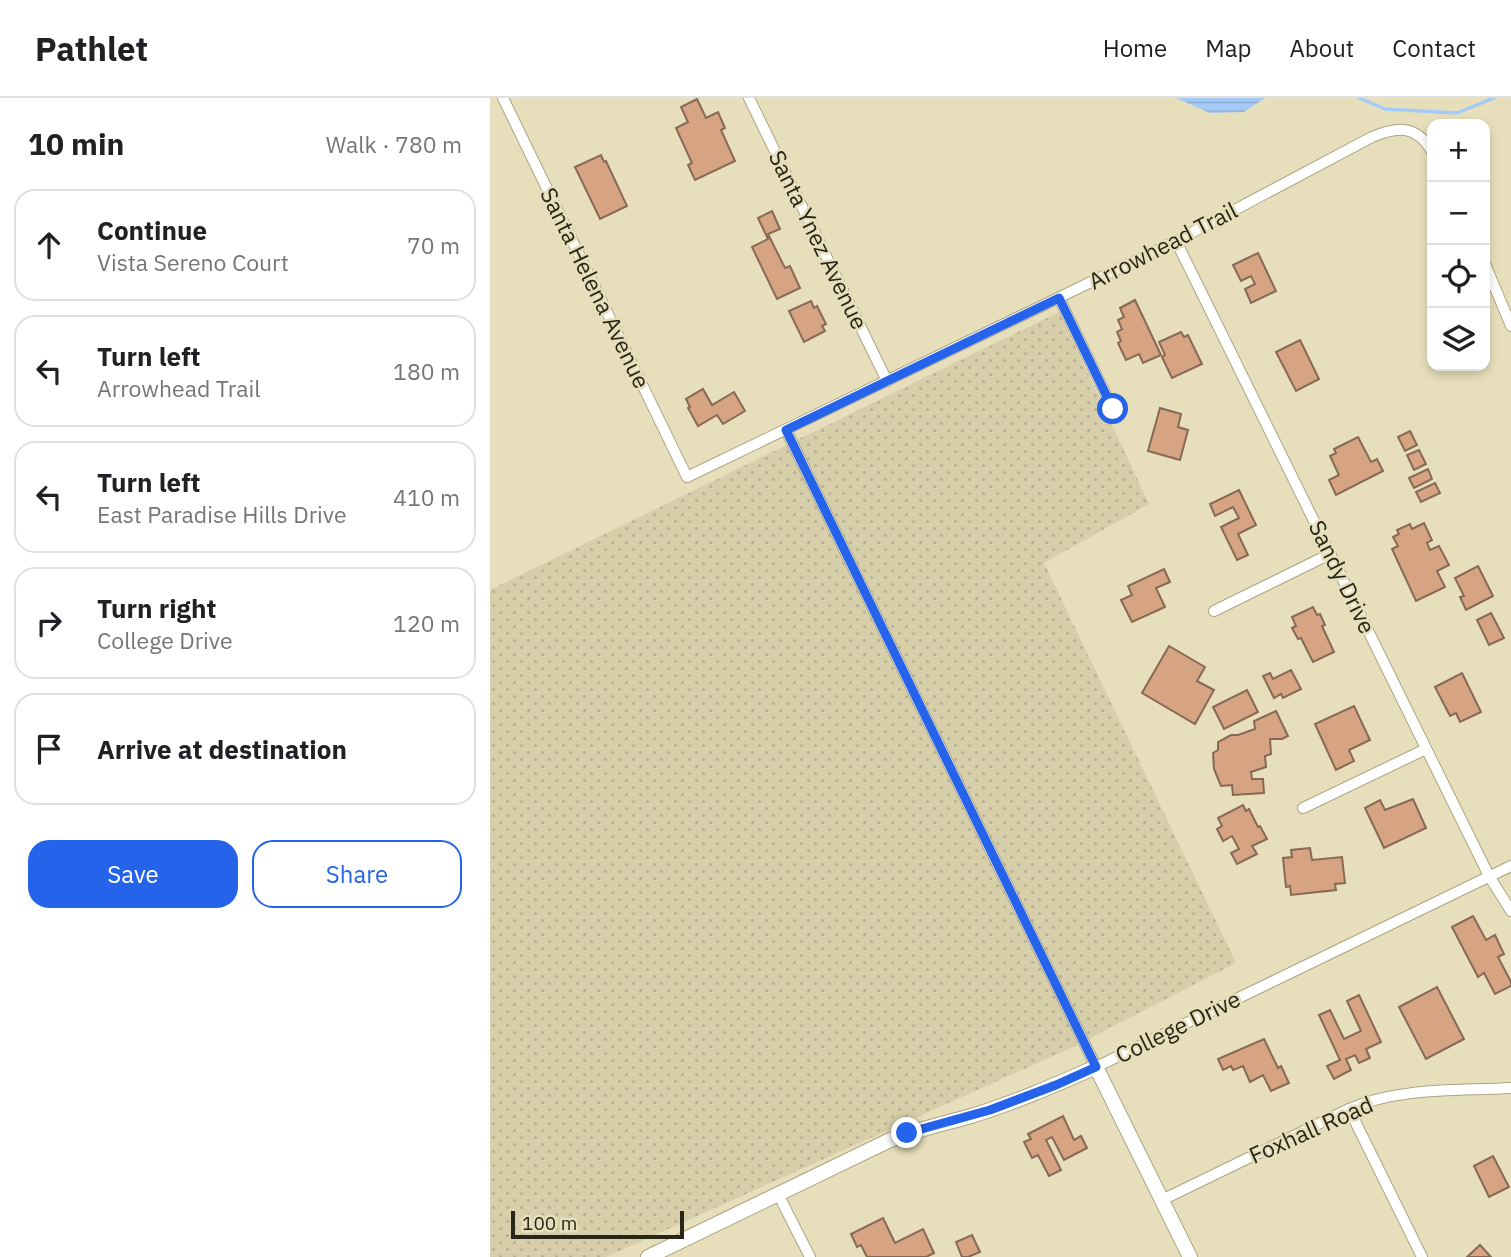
<!DOCTYPE html>
<html lang="en">
<head>
<meta charset="utf-8">
<style>
  :root { --surface:#fff; --page:#f6f6f6; --text:#202124; --muted:#757577; --line:#e0e0e0; --accent:#2563eb }
  body { margin:0; font-family:"IBM Plex Sans",sans-serif; background:var(--page); color:var(--text) }
  .controls { position:absolute; right:21px; top:21px; display:grid; overflow:hidden; border-radius:14px; box-shadow:0 4px 10px #0003 }
  .controls button { width:63px; height:63px; display:grid; place-items:center; padding:0; border:0; border-bottom:2px solid var(--line); background:var(--surface); color:var(--text); font:35px sans-serif }
  .scale { position:absolute; left:21px; bottom:18px; width:173px; box-sizing:border-box; padding-left:7px; border:4px solid #292618; border-top:0; font-size:19px; line-height:24px; white-space:nowrap; color:#292618; -webkit-text-stroke:5px #e7dfbb; paint-order:stroke }
  .stop { position:absolute; width:21px; height:21px; margin:-16px; border:5px solid #2563eb; border-radius:50%; background:#fff }
  .stop.end { background:#2563eb; border-color:#fff; box-shadow:0 2px 7px #0008 }
  .list { margin:0; padding:0; list-style:none }
  h2 { display:flex; justify-content:space-between; align-items:center; height:91px; margin:0; padding:0 28px; font-size:30px }
  h2 small { font-size:23px; font-weight:400; color:var(--muted) }
  .list li { display:grid; grid-template-columns:46px 1fr auto; gap:21px; align-items:center; box-sizing:border-box; height:112px; margin:0 14px 14px; padding:0 14px; border:2px solid var(--line); border-radius:21px }
  .list b { display:block; font-size:26px; white-space:nowrap }
  .list p { margin:0; font-size:23px; white-space:nowrap; color:var(--muted) }
  .list em { font-size:23px; font-style:normal; color:var(--muted) }
  .actions { display:flex; gap:14px; padding:21px 28px }
  .actions a { flex:1; padding:16px 0; border:2px solid var(--accent); border-radius:21px; text-align:center; font-size:24px; color:var(--accent) }
  .actions .main { background:var(--accent); color:#fff }
  .icon { flex:none; width:38px; height:38px; fill:none; stroke:currentColor; stroke-width:2; stroke-linecap:round; stroke-linejoin:round }
  .map { position:relative; flex:none; width:1021px; height:1159px; overflow:hidden }
  header { display:flex; align-items:center; gap:42px; box-sizing:border-box; height:98px; padding:0 35px; background:var(--surface); border-bottom:2px solid var(--line) }
  header strong { font-size:33px }
  nav { display:flex; gap:38px; margin-inline-start:auto; font-size:24px }
  main { display:flex }
  aside { flex:1; background:var(--surface) }
  .map>svg:first-child { display:block }
  .sand { fill:url(#sand-dots) }
  .water { fill:url(#water-rules) }
  .lines { fill:none; stroke-linecap:round; stroke-linejoin:round }
  .stream { stroke:#a4cbf7; stroke-width:3.5 }
  .building { fill:#d6a383; stroke:#876956; stroke-width:2 }
  .minor-casing { stroke:#aca482; stroke-width:12 }
  .major-casing { stroke:#aca482; stroke-width:16 }
  .minor { stroke:#fff; stroke-width:10 }
  .major { stroke:#fff; stroke-width:14 }
  .route { stroke:#2563eb; stroke-width:9 }
  .labels { text-anchor:middle; stroke-width:5; stroke-linejoin:round; paint-order:stroke }
  .street-label { font-size:23px; fill:#292618; stroke:#e7dfbb }
</style>
</head>
<body>
<header>
<strong>Pathlet</strong>
<nav><a>Home</a><a>Map</a><a>About</a><a>Contact</a></nav>
</header>
<main>
<aside>
<h2>10 min<small>Walk · 780 m</small></h2>
<ul class="list">
<li><svg class="icon" aria-label="ahead" viewBox="0 0 24 24"><path d="M12 20V5M6 11l6-6 6 6"/></svg><div><b>Continue</b><p>Vista Sereno Court</p></div><em>70 m</em></li>
<li><svg class="icon" aria-label="left" viewBox="0 0 24 24"><path d="M17 20v-9H6M10 6l-5 5 5 5"/></svg><div><b>Turn left</b><p>Arrowhead Trail</p></div><em>180 m</em></li>
<li><svg class="icon" aria-label="left" viewBox="0 0 24 24"><path d="M17 20v-9H6M10 6l-5 5 5 5"/></svg><div><b>Turn left</b><p>East Paradise Hills Drive</p></div><em>410 m</em></li>
<li><svg class="icon" aria-label="right" viewBox="0 0 24 24"><path d="M7 20v-9h11M14 6l5 5-5 5"/></svg><div><b>Turn right</b><p>College Drive</p></div><em>120 m</em></li>
<li><svg class="icon" aria-label="arrive" viewBox="0 0 24 24"><path d="M6 21V4h12l-3 4 3 4H6"/></svg><div><b>Arrive at destination</b></div></li>
</ul>
<div class="actions"><a class="main">Save</a><a>Share</a></div>
</aside>
<div class="map">
<svg width="1021" height="1159" viewBox="0 0 1021 1159">
  <defs>
    <pattern id="sand-dots" width="8" height="8" patternUnits="userSpaceOnUse" patternTransform="scale(1.75)"><rect width="8" height="8" fill="#d7ceaa"/><path d="M2 2h.1M6 6h.1" fill="none" stroke="#b9b192" stroke-width="1.8" stroke-linecap="round"/></pattern>
    <pattern id="water-rules" width="6" height="5" patternUnits="userSpaceOnUse" patternTransform="scale(1.75)"><rect width="6" height="5" fill="#a4cbf7"/><path d="M0 2.5h6" fill="none" stroke="#8daed3"/></pattern>
  </defs>
  <rect width="100%" height="100%" fill="#e7dfbb"/>
  <path class="sand" d="M569,214L659,406L554,465L746,865L583,949L116,1159H0V492Z"/>
  <path class="water" d="M686,0H775L754,14L720,15Z"/>
  <g class="lines">
    <path class="stream" d="M869,0L895,11L967,15L1004,0"/>
  </g>
  <g class="building">
    <path d="M207,1L216,20L228,14L235,30L231,32L245,63L205,82L198,67L202,65L186,30L198,24L191,9Z"/>
    <path d="M111,57L114,64L116,63L137,108L110,121L85,69Z"/>
    <path d="M282,113L290,131L278,136L295,170L300,168L310,190L287,201L262,149L278,141L268,120Z"/>
    <path d="M768,155L786,193L761,205L755,191L765,186L761,178L751,183L743,167Z"/>
    <path d="M645,202L671,257L653,265L649,256L636,262L628,245L631,243L627,234L632,231L628,222L634,219L630,210Z"/>
    <path d="M321,203L324,210L327,208L336,226L332,228L335,233L314,244L299,213Z"/>
    <path d="M691,234L694,239L698,237L712,266L682,280L672,259L675,257L669,244Z"/>
    <path d="M810,242L829,281L806,293L786,254Z"/>
    <path d="M213,291L222,307L244,294L255,313L233,326L227,317L208,328L198,310L200,309L196,301Z"/>
    <path d="M670,310L691,316L688,329L698,332L690,362L658,353Z"/>
    <path d="M920,333L927,347L915,353L908,339Z"/>
    <path d="M868,339L881,364L887,361L893,373L846,397L839,382L849,377L840,358L846,355L844,351Z"/>
    <path d="M929,352L936,366L924,372L917,357Z"/>
    <path d="M938,371L942,381L924,390L919,380Z"/>
    <path d="M945,385L950,395L931,404L926,394Z"/>
    <path d="M749,392L766,427L748,436L758,457L747,462L731,429L749,420L743,409L725,418L720,406Z"/>
    <path d="M934,425L942,442L937,445L940,452L949,448L959,467L947,473L955,489L926,503L902,451L908,448L903,439L909,436L907,432L920,426L922,431Z"/>
    <path d="M988,468L1003,498L976,512L970,499L974,498L965,480Z"/>
    <path d="M674,471L680,484L666,490L675,509L642,524L631,502L642,497L638,488Z"/>
    <path d="M823,509L827,517L830,516L835,527L832,528L844,554L823,564L811,540L808,541L802,530L806,528L802,519Z"/>
    <path d="M1001,515L1014,540L999,547L987,522Z"/>
    <path d="M679,548L715,569L707,583L724,592L705,626L652,595Z"/>
    <path d="M801,572L811,591L793,600L791,596L784,600L773,578L780,575L783,581Z"/>
    <path d="M972,575L991,614L970,624L966,615L960,618L945,589Z"/>
    <path d="M757,592L768,614L734,631L723,609Z"/>
    <path d="M864,608L880,642L859,652L864,663L846,672L825,626Z"/>
    <path d="M786,613L798,638L792,641H780L781,656L775,658L776,669L761,674L762,681H773L774,695L743,697L742,687L731,688L724,671L723,655L728,652V644L741,637H748L765,631L764,623Z"/>
    <path d="M923,701L936,730L894,750L875,710L890,702L895,712Z"/>
    <path d="M753,707L756,713L759,711L768,729L770,728L777,741L762,748L767,756L747,766L741,755L749,751L742,738L733,743L727,731L732,728L728,720Z"/>
    <path d="M820,750L822,762L852,759L855,785L845,786L846,792L801,797L800,788L796,789L793,760L802,759L801,752Z"/>
    <path d="M983,818L996,842L1005,837L1014,856L1008,859L1021,884V888L1005,896L994,875L988,879L962,829Z"/>
    <path d="M947,889L974,941L936,961L909,909Z"/>
    <path d="M869,897L891,944L876,951L880,960L869,965L865,957L856,961L861,972L844,981L837,968L850,962L829,917L840,912L854,941L871,933L857,903Z"/>
    <path d="M774,941L788,970L791,968L799,985L781,993L773,977L760,984L753,968L743,972L741,968L733,972L728,961Z"/>
    <path d="M573,1018L584,1042L591,1038L597,1050L574,1062L562,1039L556,1042L571,1072L559,1078L548,1057L542,1060L534,1044L541,1041L538,1036Z"/>
    <path d="M1003,1058L1019,1089L999,1099L984,1068Z"/>
    <path d="M393,1120L405,1145L433,1131L444,1155L436,1159H377L371,1147L367,1149L361,1136Z"/>
    <path d="M482,1137L490,1154L478,1159H472L466,1144Z"/>
    <path d="M990,1147L1001,1159H977Z"/>
  </g>
  <g class="lines">
    <defs>
      <g id="minor">
        <path d="M13,0L197,379L686,143L882,39C908,28 926,27 942,53"/>
        <path d="M259,0L397,283"/>
        <path d="M686,143L999,778L1021,813"/>
        <path d="M995,166L1021,228"/>
        <path d="M569,200L623,311"/>
        <path d="M296,332L606,969L1021,768"/>
        <path d="M724,513L840,456"/>
        <path d="M813,710L936,651"/>
        <path d="M859,1011L932,1159"/>
        <path d="M288,1096L320,1159"/>
        <path d="M672,1102L859,1011C909,989 967,993 1021,990"/>
      </g>
      <path id="major" d="M158,1159L398,1043C425,1032 453,1026 481,1018C524,1005 565,987 606,969L700,1159"/>
    </defs>
    <use href="#minor" class="minor-casing"/>
    <use href="#major" class="major-casing"/>
    <use href="#minor" class="minor"/>
    <use href="#major" class="major"/>
  </g>
  <g class="lines">
    <path class="route" d="M417,1035L500,1012L566,987L606,969L296,332L569,200L623,311"/>
  </g>
  <g class="labels">
    <g class="street-label">
      <text transform="translate(328 142) rotate(64)" y="8">Santa Ynez Avenue</text>
      <text transform="translate(673 148) rotate(-27)" y="8">Arrowhead Trail</text>
      <text transform="translate(105 190) rotate(64)" y="8">Santa Helena Avenue</text>
      <text transform="translate(852 479) rotate(64)" y="8">Sandy Drive</text>
      <text transform="translate(688 929) rotate(-26)" y="8">College Drive</text>
      <text transform="translate(821 1032) rotate(-24)" y="8">Foxhall Road</text>
    </g>
  </g>
</svg>
<div class="controls">
<button>+</button>
<button>−</button>
<button><svg class="icon" aria-label="locate" viewBox="0 0 24 24"><circle cx="12" cy="12" r="6"/><path d="M12 2v4M12 18v4M2 12h4M18 12h4"/></svg></button>
<button><svg class="icon" aria-label="layers" viewBox="0 0 24 24"><path d="M12 4l9 5-9 5-9-5zM3 14l9 5 9-5"/></svg></button>
</div>
<div class="scale">100 m</div>
<div class="stop" style="left:623px;top:311px"></div>
<div class="stop end" style="left:417px;top:1035px"></div>
</div>
</main>
</body>
</html>
